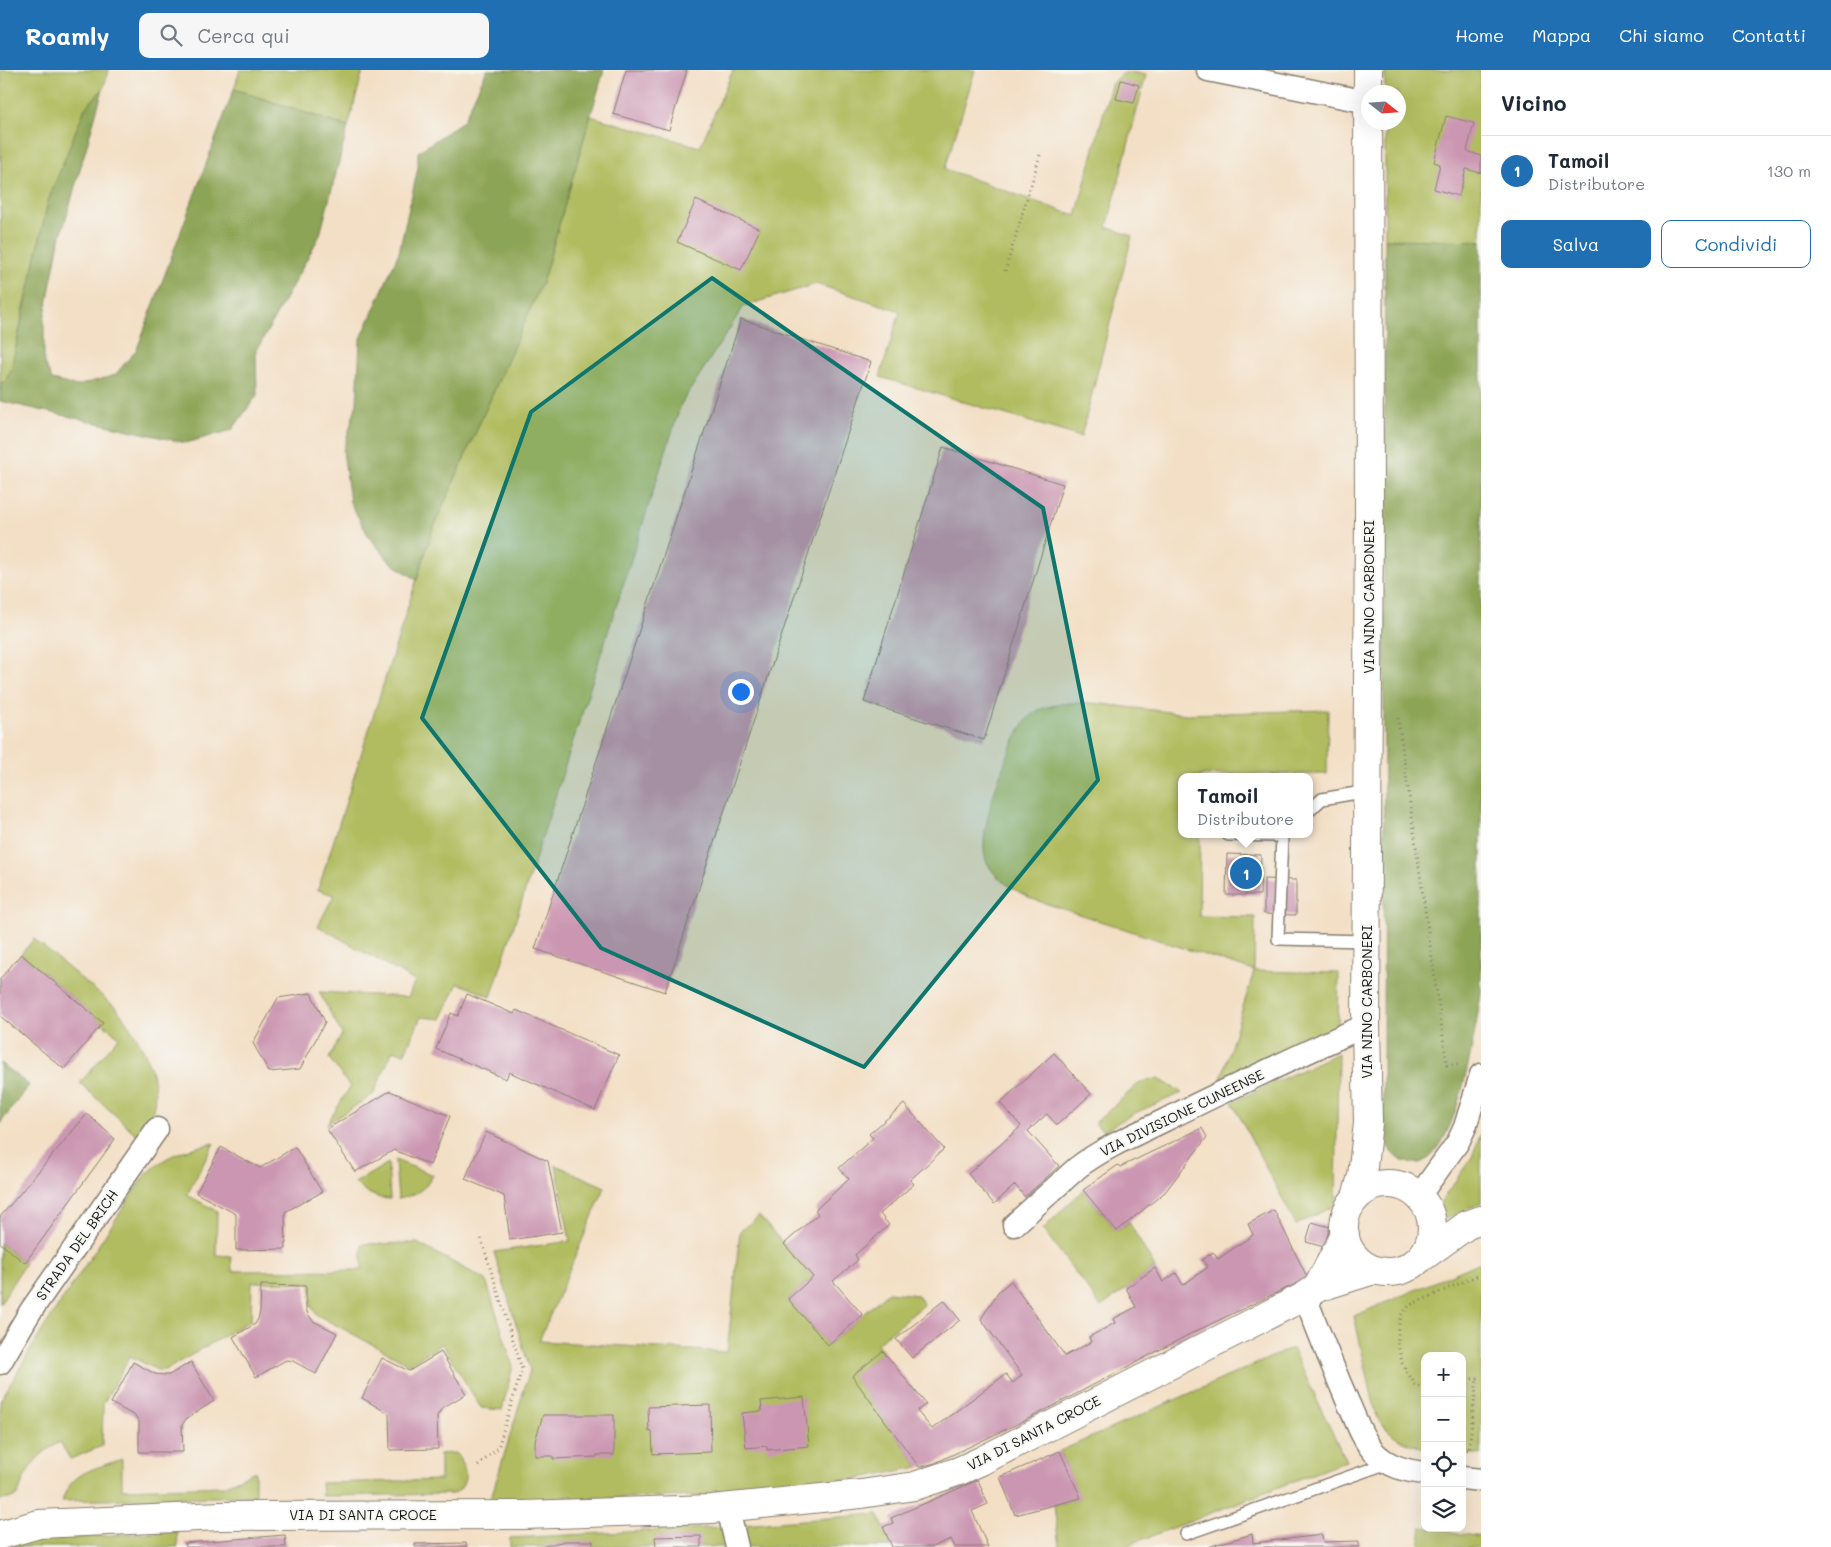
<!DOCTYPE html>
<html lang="it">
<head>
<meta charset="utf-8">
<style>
  :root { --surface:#fff; --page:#f6f6f7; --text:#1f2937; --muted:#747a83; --line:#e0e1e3; --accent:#1f6fb2 }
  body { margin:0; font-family:Mali,sans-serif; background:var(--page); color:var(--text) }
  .controls { position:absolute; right:15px; bottom:15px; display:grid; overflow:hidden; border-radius:10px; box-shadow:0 5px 20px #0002 }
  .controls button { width:45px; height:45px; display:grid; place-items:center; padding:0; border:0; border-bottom:1px solid var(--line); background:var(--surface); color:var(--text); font:25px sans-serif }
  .compass { position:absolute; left:1361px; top:15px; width:45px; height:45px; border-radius:50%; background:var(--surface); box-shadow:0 5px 20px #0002; rotate:107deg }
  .you { position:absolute; left:740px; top:621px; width:18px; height:18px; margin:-12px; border:4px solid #fff; border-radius:50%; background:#1a73e8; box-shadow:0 0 0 8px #1a73e833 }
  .badge { display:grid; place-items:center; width:32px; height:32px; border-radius:50%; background:var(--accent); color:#fff; font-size:16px; font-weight:700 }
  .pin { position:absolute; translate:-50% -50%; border:2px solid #fff; box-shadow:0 1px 5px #0006 }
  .popup { position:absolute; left:1178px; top:703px; width:135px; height:65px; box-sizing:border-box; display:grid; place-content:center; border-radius:10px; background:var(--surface); filter:drop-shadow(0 1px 4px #0005); font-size:16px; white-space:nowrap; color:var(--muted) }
  .popup b { font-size:19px; color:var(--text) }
  .popup::after { content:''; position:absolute; left:50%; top:100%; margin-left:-10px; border:10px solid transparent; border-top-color:var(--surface) }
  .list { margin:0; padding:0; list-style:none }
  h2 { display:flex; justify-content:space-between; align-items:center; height:65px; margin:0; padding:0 20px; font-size:21px }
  h2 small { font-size:16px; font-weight:400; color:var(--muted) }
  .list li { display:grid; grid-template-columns:32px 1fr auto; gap:15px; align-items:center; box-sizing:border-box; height:70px; padding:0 20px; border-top:1px solid var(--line) }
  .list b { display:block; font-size:19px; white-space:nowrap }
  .list p { margin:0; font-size:16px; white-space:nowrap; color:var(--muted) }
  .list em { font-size:16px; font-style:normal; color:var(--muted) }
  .actions { display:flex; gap:10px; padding:15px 20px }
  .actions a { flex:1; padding:11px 0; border:1px solid var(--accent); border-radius:10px; text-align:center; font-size:18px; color:var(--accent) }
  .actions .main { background:var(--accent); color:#fff }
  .icon { flex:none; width:28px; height:28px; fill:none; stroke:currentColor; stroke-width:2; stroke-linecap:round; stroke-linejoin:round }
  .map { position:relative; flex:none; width:1481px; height:1477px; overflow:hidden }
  header { display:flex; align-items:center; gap:30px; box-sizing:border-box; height:70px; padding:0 25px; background:var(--accent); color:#fff }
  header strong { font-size:24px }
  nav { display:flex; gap:28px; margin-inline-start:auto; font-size:18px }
  .search { width:350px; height:45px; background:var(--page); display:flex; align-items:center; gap:12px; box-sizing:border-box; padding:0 18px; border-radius:10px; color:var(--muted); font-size:19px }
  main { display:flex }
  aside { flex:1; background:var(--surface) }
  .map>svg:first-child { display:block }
  .green { fill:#b0bc5e; stroke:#666c3d }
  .forest { fill:#8ca455; stroke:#546038 }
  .building { fill:#cb96b1 }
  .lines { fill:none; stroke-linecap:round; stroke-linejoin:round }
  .lane-casing { stroke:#887e70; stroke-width:14 }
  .street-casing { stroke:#887e70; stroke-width:25 }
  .secondary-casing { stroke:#887e70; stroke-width:30 }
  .path { stroke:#887e70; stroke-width:3; stroke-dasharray:1 4; stroke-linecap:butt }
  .lane { stroke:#fff; stroke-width:11 }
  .street { stroke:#fff; stroke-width:22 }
  .secondary { stroke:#fff; stroke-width:28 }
  .marked { fill:#0f766e; fill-opacity:0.2; stroke:#0f766e; stroke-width:4; stroke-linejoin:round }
  .labels { text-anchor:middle; stroke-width:4; stroke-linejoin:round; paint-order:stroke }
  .street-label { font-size:14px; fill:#1c1c1c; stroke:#f6f6f2 }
</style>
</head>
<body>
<header>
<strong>Roamly</strong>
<div class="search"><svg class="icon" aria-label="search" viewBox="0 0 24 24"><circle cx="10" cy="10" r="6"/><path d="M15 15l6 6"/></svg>Cerca qui</div>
<nav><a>Home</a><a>Mappa</a><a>Chi siamo</a><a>Contatti</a></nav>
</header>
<main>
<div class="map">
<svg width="1481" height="1477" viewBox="0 0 1481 1477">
  <rect width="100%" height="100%" fill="#f6f6f2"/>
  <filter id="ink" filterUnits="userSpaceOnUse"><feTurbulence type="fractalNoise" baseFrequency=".02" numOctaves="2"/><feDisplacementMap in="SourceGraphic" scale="10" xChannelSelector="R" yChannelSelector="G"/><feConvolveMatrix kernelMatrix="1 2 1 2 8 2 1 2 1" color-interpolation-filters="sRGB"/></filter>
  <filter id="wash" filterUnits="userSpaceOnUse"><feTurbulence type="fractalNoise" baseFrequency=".0096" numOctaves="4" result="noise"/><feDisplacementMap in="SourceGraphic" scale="20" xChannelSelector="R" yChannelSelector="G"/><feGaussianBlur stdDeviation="1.12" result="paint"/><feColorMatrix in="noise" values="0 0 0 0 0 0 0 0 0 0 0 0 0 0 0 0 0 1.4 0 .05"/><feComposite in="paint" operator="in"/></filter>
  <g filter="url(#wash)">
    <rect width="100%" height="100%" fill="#f3dfc5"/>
    <g class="green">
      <path d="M1,0H109L103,19L85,38L24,237L11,300L5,312L0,313Z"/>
      <path d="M240,0H363L348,57L234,19Z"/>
      <path d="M733,0H975L945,99L1076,146L1111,15C1121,0 1129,1 1146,5L1107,157L1132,166L1081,367L880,307L900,241L816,214L744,236L681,334L491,927L458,913L441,949L421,947L404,984L393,980L373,1025L327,1054L350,1017L329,988L342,964L319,922L408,927L415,911L318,856L334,825L318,820L432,461L543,210L590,46L700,77Z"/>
      <path d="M1385,0H1481V171L1385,169V53L1398,52V22H1385Z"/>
      <path d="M1069,633H1093L1186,644L1328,640L1327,704L1201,705V707H1182V764H1200L1199,846L1255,847L1254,901L1339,903L1338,954L1221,1009L1254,901L1032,829C1014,819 994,810 986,790C975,764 1010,667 1029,647C1038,637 1056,635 1069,633Z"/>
      <path d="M34,869L115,937C144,972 174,1026 139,1067L80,1013L119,967L21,884Z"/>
      <path d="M1338,983L1336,1135L1296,1155L1232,1032Z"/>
      <path d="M1159,1009L1182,1023L1137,1042L1103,1061L1095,1053L1137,1015L1147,1010Z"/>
      <path d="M1481,1063V1133L1445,1149L1437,1143L1439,1134L1472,1087Z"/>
      <path d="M214,1073L187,1125L217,1141L216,1185L231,1186L232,1201L362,1200V1174L417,1173L486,1210L513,1296L502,1340L481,1338L442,1274L409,1294L317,1245L311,1236V1213L252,1212L251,1250L166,1300H157L130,1286L103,1334L102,1376L70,1389L60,1372C36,1385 26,1399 18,1425L9,1429L0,1430V1331L45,1256L143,1108C165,1084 184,1080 214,1073Z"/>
      <path d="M395,1090L433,1105C425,1121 414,1125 398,1129Z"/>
      <path d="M388,1093L390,1129C376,1129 365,1122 355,1113Z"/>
      <path d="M556,1095L605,1117L539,1271L727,1282L740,1161L759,1146L813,1207L788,1229L828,1275L888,1222L918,1225L924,1235L877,1273L883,1281L853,1306L919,1397L854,1409L705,1426L490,1431L530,1300L494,1182L570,1171Z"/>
      <path d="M1083,1120L1117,1161L1129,1152L1155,1198L1101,1237L1043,1159Z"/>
      <path d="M0,1173L25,1193L0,1234Z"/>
      <path d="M1481,1192V1385L1462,1383V1286H1425V1378C1400,1372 1394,1368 1377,1348L1354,1246Z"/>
      <path d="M1292,1278L1346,1391L1123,1477H1059L1054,1435L1080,1428L1060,1381Z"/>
      <path d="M455,1383C467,1394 471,1417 452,1424L322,1426L321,1413L440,1410V1384Z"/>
      <path d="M122,1389V1419L224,1416L255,1401V1426L62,1431C71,1401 95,1399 122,1389Z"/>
      <path d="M878,1444L892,1477H746L741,1455Z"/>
      <path d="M722,1457L726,1477H510V1468Z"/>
      <path d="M1422,1457L1481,1467V1477H1419Z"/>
      <path d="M177,1461L178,1477H12L23,1472L52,1469Z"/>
    </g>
    <g class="forest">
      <path d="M487,0H604L543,210L432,461L417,510L390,492L369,467L350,432L343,381L357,333L360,271L399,182L418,98V82L463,51Z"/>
      <path d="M103,19L58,176L44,250V292L52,310L77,316L115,305L137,279L234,19L348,57L320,165L256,282L257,325L232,360L186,373L0,331V313L5,312L11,300L48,131L85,38Z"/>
      <path d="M1385,169L1481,171V924C1475,962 1459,1070 1425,1091C1419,1095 1410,1093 1403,1091C1384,1083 1385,1063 1383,1045Z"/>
      <path d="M0,993L29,1015L0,1054Z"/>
    </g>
    <g id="blocks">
      <g class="building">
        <path d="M626,0H687L669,60L613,44Z"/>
        <path d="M1121,10L1139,15L1134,33L1116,29Z"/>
        <path d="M1446,46L1474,53L1467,81L1481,86V103L1466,99L1459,126L1434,119L1440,94L1434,92Z"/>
        <path d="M696,130L760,159L741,200L677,172Z"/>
        <path d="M741,249L871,292L665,922L535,879Z"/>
        <path d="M943,377L1063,414L984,670L864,632Z"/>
        <path d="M1227,784L1261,785L1260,825H1226Z"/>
        <path d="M1264,809L1296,810V845L1264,844Z"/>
        <path d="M21,884L103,953L64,999L0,946V909Z"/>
        <path d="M311,923L325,952L300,999L269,1002L253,973L278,928Z"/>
        <path d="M467,924L514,944L516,940L619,985L595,1040L509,1002L506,1009L436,979L451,943L458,946Z"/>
        <path d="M1054,983L1091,1024L1057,1055L1047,1044L1028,1061L1059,1096L1025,1127L1015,1115L994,1134L968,1104L1021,1056L1000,1033Z"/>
        <path d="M390,1021L450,1046L430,1095L394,1080L355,1102L327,1059Z"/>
        <path d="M904,1034L944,1079L910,1110L914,1114L880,1144L889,1155L855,1185L858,1190L833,1211L863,1245L828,1275L788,1229L813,1207L784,1174L818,1144L815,1140L849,1109L839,1098L873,1068L869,1064Z"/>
        <path d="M87,1044L115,1069L25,1193L0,1173V1147Z"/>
        <path d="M1202,1058L1207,1067L1165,1122L1117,1161L1083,1120L1118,1095L1120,1097Z"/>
        <path d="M486,1062L548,1091L562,1162L510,1170L504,1126L465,1109Z"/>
        <path d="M221,1077L260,1098L295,1077L322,1122L285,1142L286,1179L236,1180V1144L196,1123Z"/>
        <path d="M1274,1140L1308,1209L1280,1221L1190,1264L1036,1345L935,1393L919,1397L852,1306L883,1281L926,1334L917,1341L932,1359L1006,1304L1013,1313L1022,1305L981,1249L998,1222L1011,1211L1065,1286L1091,1272L1089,1267L1115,1253L1113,1249L1136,1237L1126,1218L1155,1198L1163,1212L1176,1203L1183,1215L1208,1197L1202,1190L1213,1182L1218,1189L1253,1165L1248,1154Z"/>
        <path d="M1312,1152L1330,1157L1324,1177L1306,1172Z"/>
        <path d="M261,1215L306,1216V1239L308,1244L313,1251L337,1263L316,1304L293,1291L286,1290L256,1307L233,1267L255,1254L258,1249L260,1242Z"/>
        <path d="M944,1230L960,1250L912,1288L896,1269Z"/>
        <path d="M441,1282L466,1324L442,1338L437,1346L438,1379L390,1380L389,1344L362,1328L382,1288L409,1301Z"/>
        <path d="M133,1292L155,1304L165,1305H169L191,1292L214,1331L186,1349L182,1355L183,1382H139V1351L135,1346L111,1333Z"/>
        <path d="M804,1327L809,1376L767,1380V1376L746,1378L742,1343L762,1341L761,1331Z"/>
        <path d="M710,1335L711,1382L653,1384L652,1361L649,1362L648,1337Z"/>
        <path d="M543,1345H614V1385H597V1387L553,1389V1386H535V1371Z"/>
        <path d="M1060,1381L1081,1428L1015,1445L1000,1407Z"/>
        <path d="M978,1410L988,1434L972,1441L988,1477H955L951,1469L932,1477H892L883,1457L893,1453L891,1448Z"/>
        <path d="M1252,1464L1253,1473L1322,1465L1323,1472L1359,1471V1477H1208Z"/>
        <path d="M285,1465L286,1477H186L185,1473Z"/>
        <path d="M701,1466V1477H656L655,1467Z"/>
        <path d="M565,1471H593V1477H540Z"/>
        <path d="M466,1473V1477H415V1474Z"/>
      </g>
    </g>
  </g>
  <g filter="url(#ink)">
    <use href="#blocks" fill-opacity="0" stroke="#887e70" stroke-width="1"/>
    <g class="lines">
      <defs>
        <g id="lane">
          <path d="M1310,740L1322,729L1368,721"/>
          <path d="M1284,764L1282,766L1278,869L1367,871"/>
          <path d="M1228,765L1282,766"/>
          <path d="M1186,1464L1388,1393"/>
        </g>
        <g id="street">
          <path d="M1208,0L1368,32"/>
          <path d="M1419,1126L1458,1072L1465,1057L1481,1005"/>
          <path d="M1014,1155L1077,1098C1104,1077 1137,1064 1167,1049C1233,1016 1299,986 1366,955"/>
          <path d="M1305,1226C1318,1261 1332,1295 1347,1330C1355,1347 1361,1367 1373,1381C1387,1396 1405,1401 1425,1403"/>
          <path d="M0,1293L30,1242L157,1059"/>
          <path d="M1462,1408L1481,1410"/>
          <path d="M728,1438L737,1477"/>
        </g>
        <g id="secondary">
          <circle cx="1388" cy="1158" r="44"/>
          <path d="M1356,1127L1362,1106L1368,1053L1366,955L1369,439L1368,0"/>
          <path d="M1421,1188L1467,1155L1481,1150"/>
          <path d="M1317,1218L1345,1165"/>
          <path d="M0,1465L39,1454L221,1446L523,1445L712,1439L861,1424L915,1416L959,1401L981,1391L1305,1226L1317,1218L1374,1200"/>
        </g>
      </defs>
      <use href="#lane" class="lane-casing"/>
      <use href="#street" class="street-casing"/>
      <use href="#secondary" class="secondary-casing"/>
      <g class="path">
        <path d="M1005,201L1041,82"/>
        <path d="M1398,648L1447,995L1458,994"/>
        <path d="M1462,1311L1477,1308"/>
        <path d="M1425,1318L1415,1315L1402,1293L1398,1274V1259L1401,1245L1410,1235L1481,1204"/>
        <path d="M1462,1379L1469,1380L1477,1308H1481"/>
        <path d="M478,1396L498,1378L522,1299L480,1165"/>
      </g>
      <use href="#lane" class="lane"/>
      <use href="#street" class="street"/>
      <use href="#secondary" class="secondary"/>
    </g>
  </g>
  <path class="marked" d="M712,208L1043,438L1098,710L864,997L601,878L422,648L531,342Z"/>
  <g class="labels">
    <g class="street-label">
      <text transform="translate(1369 527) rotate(-90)" y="5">VIA NINO CARBONERI</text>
      <text transform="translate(1367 932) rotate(-90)" y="5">VIA NINO CARBONERI</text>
      <text transform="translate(1182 1043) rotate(-26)" y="5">VIA DIVISIONE CUNEENSE</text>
      <text transform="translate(77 1175) rotate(-55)" y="5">STRADA DEL BRICH</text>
      <text transform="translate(1034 1363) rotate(-27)" y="5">VIA DI SANTA CROCE</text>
      <text x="363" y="1450">VIA DI SANTA CROCE</text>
    </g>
  </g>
</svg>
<div class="controls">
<button>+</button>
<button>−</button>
<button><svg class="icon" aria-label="locate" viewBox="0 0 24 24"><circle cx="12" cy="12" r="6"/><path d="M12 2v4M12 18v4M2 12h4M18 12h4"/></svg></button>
<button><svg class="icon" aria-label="layers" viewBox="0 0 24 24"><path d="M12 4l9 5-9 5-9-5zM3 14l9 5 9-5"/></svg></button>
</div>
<svg class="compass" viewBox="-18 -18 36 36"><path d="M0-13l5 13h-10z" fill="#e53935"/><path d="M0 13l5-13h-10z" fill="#747a83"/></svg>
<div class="you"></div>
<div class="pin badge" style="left:1246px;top:803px">1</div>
<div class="popup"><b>Tamoil</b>Distributore</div>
</div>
<aside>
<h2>Vicino<small></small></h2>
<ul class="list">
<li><span class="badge">1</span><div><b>Tamoil</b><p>Distributore</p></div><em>130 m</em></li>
</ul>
<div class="actions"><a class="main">Salva</a><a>Condividi</a></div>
</aside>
</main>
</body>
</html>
